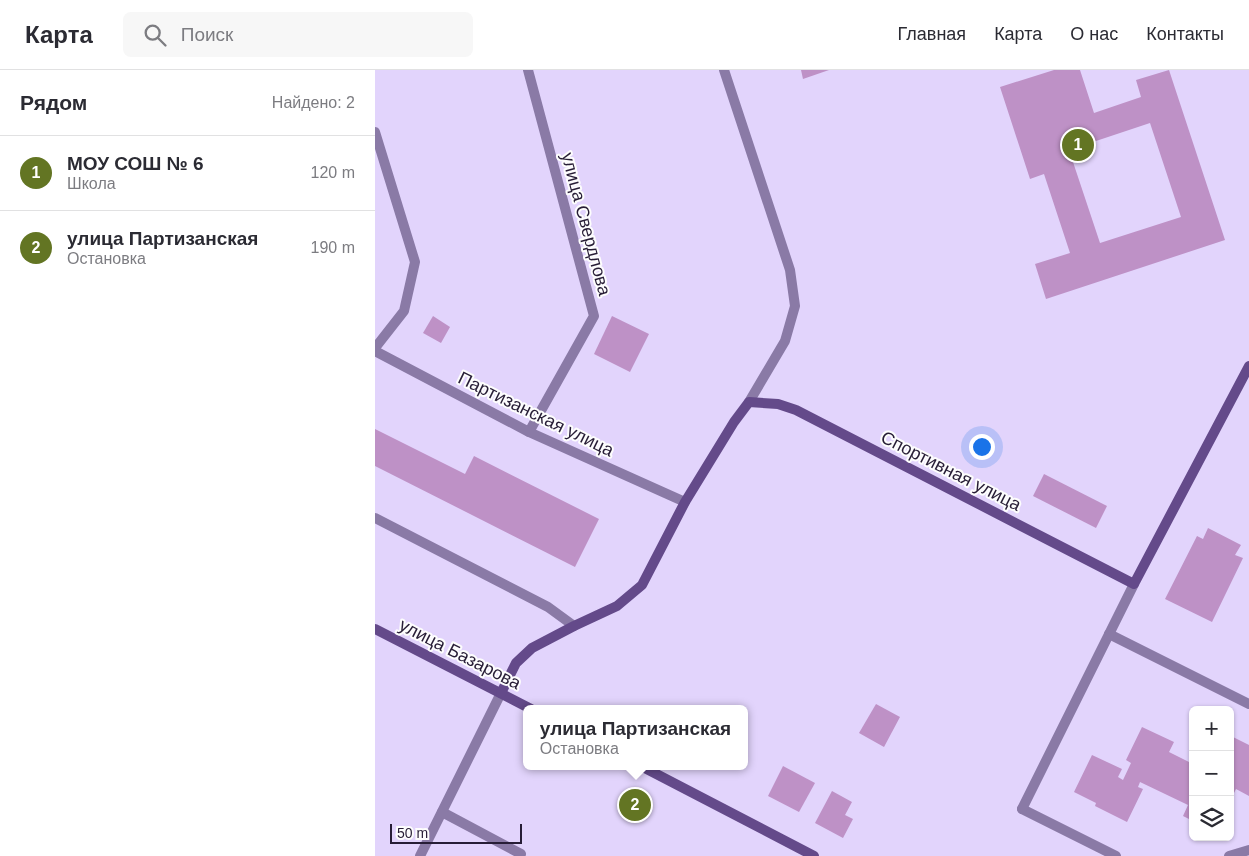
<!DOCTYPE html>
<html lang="ru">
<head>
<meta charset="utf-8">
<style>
  :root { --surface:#fff; --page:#f7f7f7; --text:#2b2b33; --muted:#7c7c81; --line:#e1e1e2; --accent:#637523 }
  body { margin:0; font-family:Helvetica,sans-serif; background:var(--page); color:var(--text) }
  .controls { position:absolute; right:15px; bottom:15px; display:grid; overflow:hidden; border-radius:8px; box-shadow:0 1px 4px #0004 }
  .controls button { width:45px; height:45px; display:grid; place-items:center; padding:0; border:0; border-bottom:1px solid var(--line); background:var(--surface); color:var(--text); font:25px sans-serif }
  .scale { position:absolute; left:15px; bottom:12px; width:132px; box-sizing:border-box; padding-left:5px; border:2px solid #271d36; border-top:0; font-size:14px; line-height:18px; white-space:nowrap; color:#271d36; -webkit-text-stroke:4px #fdfdfd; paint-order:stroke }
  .you { position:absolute; left:606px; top:376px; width:18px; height:18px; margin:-12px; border:4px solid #fff; border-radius:50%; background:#1a73e8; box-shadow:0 0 0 8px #1a73e833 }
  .badge { display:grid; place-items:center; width:32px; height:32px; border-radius:50%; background:var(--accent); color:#fff; font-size:16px; font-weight:700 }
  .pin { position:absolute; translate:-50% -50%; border:2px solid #fff; box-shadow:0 1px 5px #0006 }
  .popup { position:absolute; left:148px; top:635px; width:225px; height:65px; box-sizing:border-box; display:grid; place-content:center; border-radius:8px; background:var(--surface); filter:drop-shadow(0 1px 4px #0005); font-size:16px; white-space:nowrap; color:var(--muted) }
  .popup b { font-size:19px; color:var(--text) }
  .popup::after { content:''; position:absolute; left:50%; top:100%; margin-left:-10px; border:10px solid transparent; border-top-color:var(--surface) }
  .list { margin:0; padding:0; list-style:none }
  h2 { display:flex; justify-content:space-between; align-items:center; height:65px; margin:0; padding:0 20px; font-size:21px }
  h2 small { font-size:16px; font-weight:400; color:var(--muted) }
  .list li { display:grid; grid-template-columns:32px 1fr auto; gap:15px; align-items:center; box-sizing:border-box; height:75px; padding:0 20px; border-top:1px solid var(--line) }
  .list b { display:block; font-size:19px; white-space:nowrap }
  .list p { margin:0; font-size:16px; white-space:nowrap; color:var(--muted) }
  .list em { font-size:16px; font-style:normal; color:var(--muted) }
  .icon { flex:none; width:28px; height:28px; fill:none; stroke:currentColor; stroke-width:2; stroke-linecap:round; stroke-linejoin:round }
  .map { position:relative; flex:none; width:874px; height:786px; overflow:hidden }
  header { display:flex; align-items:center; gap:30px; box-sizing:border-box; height:70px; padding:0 25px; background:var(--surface); border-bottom:1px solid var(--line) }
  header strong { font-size:24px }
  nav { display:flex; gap:28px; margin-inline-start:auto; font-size:18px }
  .search { width:350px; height:45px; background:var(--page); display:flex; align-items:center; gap:12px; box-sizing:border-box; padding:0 18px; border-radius:8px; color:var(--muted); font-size:19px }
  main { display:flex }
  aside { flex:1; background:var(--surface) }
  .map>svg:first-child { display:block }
  .building { fill:#be91c6; fill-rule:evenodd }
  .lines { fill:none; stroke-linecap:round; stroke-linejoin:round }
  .lane { stroke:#8a7aa6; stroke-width:10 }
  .street { stroke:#8a7aa6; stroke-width:10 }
  .secondary { stroke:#644a8a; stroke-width:10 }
  .labels { text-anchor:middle; stroke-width:4; stroke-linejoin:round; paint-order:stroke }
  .street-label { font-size:18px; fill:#271d36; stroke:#fdfdfd }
</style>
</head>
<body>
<header>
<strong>Карта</strong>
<div class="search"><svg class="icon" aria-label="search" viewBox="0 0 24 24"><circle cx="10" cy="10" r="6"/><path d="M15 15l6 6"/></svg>Поиск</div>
<nav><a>Главная</a><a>Карта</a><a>О нас</a><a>Контакты</a></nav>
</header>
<main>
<aside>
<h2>Рядом<small>Найдено: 2</small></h2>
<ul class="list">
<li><span class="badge">1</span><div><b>МОУ СОШ № 6</b><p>Школа</p></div><em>120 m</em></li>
<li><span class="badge">2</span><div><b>улица Партизанская</b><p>Остановка</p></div><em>190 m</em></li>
</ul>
</aside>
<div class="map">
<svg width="874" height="786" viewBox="0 0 874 786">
  <rect width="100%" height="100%" fill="#e2d4fc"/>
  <g class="building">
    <path d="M426,0H454L428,9Z"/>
    <path d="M679,0H705L719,43L766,27L761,10L794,0L850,170L671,229L660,194L695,183L669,104L655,109L625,17ZM775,53L806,147L725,173L694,80Z"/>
    <path d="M58,246L75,257L66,273L48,263Z"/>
    <path d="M237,246L274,264L255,302L219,284Z"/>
    <path d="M0,359L90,404L99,386L224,449L200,497L0,396Z"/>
    <path d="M669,404L732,436L721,458L658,426Z"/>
    <path d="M833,458L866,475L860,485L868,488L837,552L790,529L822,466L828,469Z"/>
    <path d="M501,634L525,647L509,677L484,663Z"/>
    <path d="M767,657L799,672L794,682L818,694V751L808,746L813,735L765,712L763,717L768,719L752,752L720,736L721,733L699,722L717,685L747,699L743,707L748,710L756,693L751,690Z"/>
    <path d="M858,667L874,675V726L861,719L856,729L859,731L855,738V672Z"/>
    <path d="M408,696L440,713L424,742L393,726Z"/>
    <path d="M457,721L477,732L470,745L478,749L468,768L440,753Z"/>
  </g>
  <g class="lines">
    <g class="lane">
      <path d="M0,448L173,537L199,556"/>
      <path d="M734,564L874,634"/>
      <path d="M647,739L741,786"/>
      <path d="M67,742L146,784L145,786"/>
      <path d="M45,786L126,623"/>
      <path d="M854,786L874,780"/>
    </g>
    <g class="street">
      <path d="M153,0L219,246L154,362"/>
      <path d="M349,0L415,200L420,236L410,271L374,332"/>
      <path d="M0,62L40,192L29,241L0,278"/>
      <path d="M0,281L154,362L310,432"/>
      <path d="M647,739L759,514"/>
    </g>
    <g class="secondary">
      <path d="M0,559L156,639"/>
      <path d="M126,623L141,593L157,578L199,556L242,536L267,515L310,432L359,352L374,332L403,334L421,340L759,514L874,296"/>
      <path d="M266,696L439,786"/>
    </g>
  </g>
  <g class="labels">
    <g class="street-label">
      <text transform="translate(211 154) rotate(75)" y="6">улица Свердлова</text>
      <text transform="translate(161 344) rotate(26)" y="6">Партизанская улица</text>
      <text transform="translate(576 401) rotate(27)" y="6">Спортивная улица</text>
      <text transform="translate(85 584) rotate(27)" y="6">улица Базарова</text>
    </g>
  </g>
</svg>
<div class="controls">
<button>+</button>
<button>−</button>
<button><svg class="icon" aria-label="layers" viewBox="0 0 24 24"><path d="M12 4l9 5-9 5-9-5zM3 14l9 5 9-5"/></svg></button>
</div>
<div class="scale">50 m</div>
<div class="you"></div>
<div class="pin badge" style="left:703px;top:75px">1</div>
<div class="pin badge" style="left:260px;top:735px">2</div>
<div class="popup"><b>улица Партизанская</b>Остановка</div>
</div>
</main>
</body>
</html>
